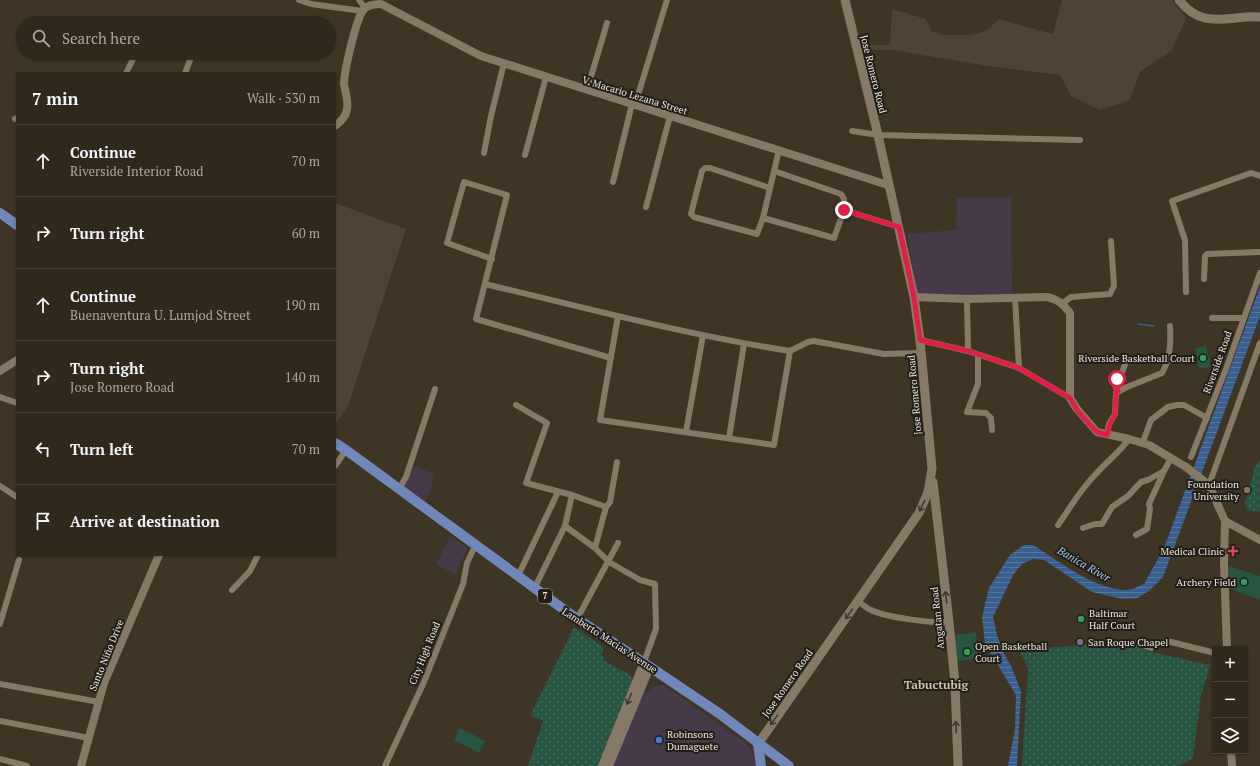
<!DOCTYPE html>
<html lang="en">
<head>
<meta charset="utf-8">
<style>
  :root { --surface:#2f281b; --page:#3b3428; --text:#f1f3f6; --muted:#a7a6a3; --line:#4a443a }
  body { margin:0; font-family:"PT Serif",serif; background:var(--page); color:var(--text) }
  .controls { position:absolute; right:12px; bottom:12px; display:grid; overflow:hidden; border-radius:0px; box-shadow:0 1px 3px #0004 }
  .controls button { width:36px; height:36px; display:grid; place-items:center; padding:0; border:0; border-bottom:1px solid var(--line); background:var(--surface); color:var(--text); font:20px sans-serif }
  .stop { position:absolute; width:12px; height:12px; margin:-9px; border:3px solid #e11d48; border-radius:50%; background:#fff }
  .stop.end { background:#e11d48; border-color:#fff; box-shadow:0 1px 4px #0008 }
  .list { margin:0; padding:0; list-style:none }
  h2 { display:flex; justify-content:space-between; align-items:center; height:52px; margin:0; padding:0 16px; font-size:17px }
  h2 small { font-size:13px; font-weight:400; color:var(--muted) }
  .list li { display:grid; grid-template-columns:26px 1fr auto; gap:12px; align-items:center; box-sizing:border-box; height:72px; padding:0 16px; border-top:1px solid var(--line) }
  .list b { display:block; font-size:15px; white-space:nowrap }
  .list p { margin:0; font-size:13px; white-space:nowrap; color:var(--muted) }
  .list em { font-size:13px; font-style:normal; color:var(--muted) }
  .icon { flex:none; width:22px; height:22px; fill:none; stroke:currentColor; stroke-width:2; stroke-linecap:round; stroke-linejoin:round }
  .map { position:relative; flex:none; width:1260px; height:766px; overflow:hidden }
  .search { position:absolute; background:var(--surface); box-shadow:0 1px 3px #0004; left:16px; top:16px; width:320px; height:44px; display:flex; align-items:center; gap:10px; box-sizing:border-box; padding:0 14px; border-radius:22px; color:var(--muted); font-size:15px }
  .panel { position:absolute; background:var(--surface); box-shadow:0 1px 3px #0004; left:16px; top:72px; width:320px; height:484px; border-radius:0px }
  .map>svg:first-child { display:block }
  .commercial { fill:#463948 }
  .industrial { fill:#4f4334 }
  .grass { fill:url(#grass-dots) }
  .garden { fill:#275542 }
  .water { fill:url(#water-rules) }
  .lines { fill:none; stroke-linecap:round; stroke-linejoin:round }
  .stream { stroke:#395f8f; stroke-width:1.5 }
  .minor { stroke:#867a67; stroke-width:6 }
  .tertiary { stroke:#867a67; stroke-width:8 }
  .secondary { stroke:#867a67; stroke-width:9 }
  .primary { stroke:#6f87b9; stroke-width:10 }
  .oneway { stroke:#40392e }
  .route { stroke:#e11d48; stroke-width:5 }
  .leisure-dot { fill:#2e9e5b; stroke:#221d16; stroke-width:1.5 }
  .education-dot { fill:#8d6e63; stroke:#221d16; stroke-width:1.5 }
  .health-dot { fill:#e0444e; stroke:#221d16; stroke-width:1.5 }
  .worship-dot { fill:#6b7280; stroke:#221d16; stroke-width:1.5 }
  .shop-dot { fill:#3f7fe0; stroke:#221d16; stroke-width:1.5 }
  .labels { text-anchor:middle; stroke-width:4; stroke-linejoin:round; paint-order:stroke }
  .shield { fill:#221d16; stroke:#afaaa1; stroke-width:1 }
  .shield-label { font-size:9px; font-weight:bold; fill:#ece6dc }
  .street-label { font-size:10px; fill:#ece6dc; stroke:#221d16 }
  .poi-label { font-size:10px; fill:#ece6dc; stroke:#221d16; text-anchor:end }
  .water-label { font-size:11px; font-style:italic; fill:#a7c9f4; stroke:#221d16 }
  .quarter-label { font-size:12px; font-weight:bold; fill:#cdc0ac; stroke:#221d16 }
</style>
</head>
<body>
<div class="map">
<svg width="1260" height="766" viewBox="0 0 1260 766">
  <defs>
    <pattern id="grass-dots" width="8" height="8" patternUnits="userSpaceOnUse"><rect width="8" height="8" fill="#275542"/><path d="M2 2h.1M6 6h.1" fill="none" stroke="#466d5d" stroke-width="1.8" stroke-linecap="round"/></pattern>
    <pattern id="water-rules" width="6" height="5" patternUnits="userSpaceOnUse"><rect width="6" height="5" fill="#395f8f"/><path d="M0 2.5h6" fill="none" stroke="#56769e"/></pattern>
  </defs>
  <rect width="100%" height="100%" fill="#3f3524"/>
  <g class="commercial">
    <path d="M1011,197L1012,295H917L907,234L956,230L957,198Z"/>
    <path d="M414,466L434,474L431,488L424,505L404,491L406,482Z"/>
    <path d="M450,536L468,548L455,575L436,564Z"/>
    <path d="M657,685H664L743,741L751,749L756,766H613L641,697L645,692Z"/>
  </g>
  <g class="industrial">
    <path d="M1062,0H1172L1186,18L1172,50L1140,72L1130,100L1100,110L1071,96L1060,75L995,67L893,50H860L857,45H890L892,9L926,19L931,31L941,35H970L982,32L991,27L998,19L1053,34Z"/>
    <path d="M335,203L406,229L348,406L335,425Z"/>
  </g>
  <g class="grass">
    <path d="M1260,461V512L1247,510L1245,504L1255,466Z"/>
    <path d="M574,627L603,647L602,655L603,659L606,662L630,675L632,679V683L598,766H528L543,721L531,716L532,711Z"/>
    <path d="M1131,643L1147,651L1210,665L1201,696L1193,758L1180,766H1022L1028,669L1019,649Z"/>
  </g>
  <g class="garden">
    <path d="M1206,346L1211,367L1199,369L1195,348Z"/>
    <path d="M1229,566L1260,576V600L1229,588Z"/>
    <path d="M976,632L978,659L956,661L955,635Z"/>
    <path d="M460,728L485,741L479,753L454,740Z"/>
  </g>
  <path class="water" d="M1260,287V316L1163,577L1150,590L1138,598L1123,599L1092,592L1044,560L1033,559L1022,564L1013,575L993,617L997,635L1003,652L1011,666L1021,691L1017,766H1008L1015,729L1016,695L985,644L982,617L989,588L1010,555L1024,545H1033C1060,562 1095,590 1127,590C1132,590 1139,586 1144,584L1164,548Z"/>
  <g class="lines">
    <path class="stream" d="M1138,324L1154,326"/>
    <g class="minor">
      <path d="M299,0L311,4L362,11"/>
      <path d="M359,0L365,8"/>
      <path d="M126,73L136,53"/>
      <path d="M185,73L192,55L191,53"/>
      <path d="M587,90L607,23"/>
      <path d="M635,105L667,0"/>
      <path d="M15,119L17,118"/>
      <path d="M852,131L878,135L1080,140"/>
      <path d="M484,153L491,116L504,63"/>
      <path d="M525,155L546,77"/>
      <path d="M774,171L841,194L844,199V210"/>
      <path d="M613,182L632,104"/>
      <path d="M770,188L710,168H705L702,171L691,214L694,217L757,234L763,218L779,150"/>
      <path d="M646,207L670,116"/>
      <path d="M763,218L834,238L844,210L899,227"/>
      <path d="M492,259L447,243L464,182L507,195L476,319L611,358"/>
      <path d="M1204,279L1205,256L1207,254L1260,252"/>
      <path d="M485,284C586,308 687,335 790,351L774,445L600,420L618,316"/>
      <path d="M1186,292L1185,240L1172,201L1251,173L1260,176"/>
      <path d="M1015,298L1019,368"/>
      <path d="M967,299L968,351"/>
      <path d="M1063,303L1071,297L1110,294L1114,286L1111,241"/>
      <path d="M1212,318H1244"/>
      <path d="M920,340L968,351L1019,368L1070,398"/>
      <path d="M790,351L808,342L814,341L884,354L921,353"/>
      <path d="M978,355V384L967,412L986,413L991,418L992,430"/>
      <path d="M1118,391C1112,382 1117,381 1121,374C1123,371 1124,367 1125,364"/>
      <path d="M0,397L17,403"/>
      <path d="M516,405L547,423L526,483L572,495L606,507"/>
      <path d="M686,432L703,335"/>
      <path d="M1107,435L1109,424L1115,414L1116,393L1127,387L1162,373C1170,360 1171,341 1170,326"/>
      <path d="M729,438L744,344"/>
      <path d="M1143,442L1151,420L1168,407L1177,405H1184L1207,418"/>
      <path d="M1191,457L1226,369L1260,273"/>
      <path d="M335,466L346,450"/>
      <path d="M1209,485L1260,343"/>
      <path d="M0,486L17,497"/>
      <path d="M399,489L406,477L435,389"/>
      <path d="M1058,525C1070,508 1080,490 1095,475C1106,462 1119,453 1129,439"/>
      <path d="M565,526L595,548L609,562L640,580L655,584L656,629L644,662"/>
      <path d="M1083,528L1095,524H1102L1112,507L1128,496L1141,482L1148,480L1164,471"/>
      <path d="M1136,535L1147,529L1150,509L1149,504L1164,471L1171,458"/>
      <path d="M595,548L606,507L610,502L617,462"/>
      <path d="M518,576L558,492"/>
      <path d="M534,589L565,526L572,495"/>
      <path d="M232,590L250,571L258,555"/>
      <path d="M858,601C862,604 866,608 871,610C884,617 935,624 949,622"/>
      <path d="M577,619L618,543"/>
      <path d="M0,624L19,560"/>
      <path d="M1136,643L1151,648L1165,641L1171,642L1215,653"/>
      <path d="M0,684L99,702"/>
      <path d="M0,721L89,738"/>
      <path d="M0,759L27,766"/>
      <path d="M385,766L424,682L463,584L467,563L475,546"/>
    </g>
    <g class="tertiary">
      <path d="M335,126C341,121 346,117 347,109C349,101 345,92 344,84C344,72 356,18 364,9C368,5 375,4 381,4L481,56L888,185"/>
      <path d="M914,297L967,299L1047,297C1059,300 1063,304 1070,313V398L1077,409L1097,432L1129,439L1149,445L1186,467L1209,485L1225,521L1224,563L1227,649"/>
      <path d="M0,371L17,360"/>
      <path d="M1225,521L1260,540"/>
      <path d="M1231,751L1232,766"/>
      <path d="M81,766L104,683L159,555"/>
      <path d="M602,766L644,662"/>
      <path d="M609,766L650,667"/>
    </g>
    <g class="secondary">
      <path d="M1179,0C1203,31 1229,15 1260,17"/>
      <path d="M933,482L949,622L955,683L958,766"/>
      <path d="M758,744L919,513L928,492L932,469L920,340L914,297L878,135L845,0"/>
    </g>
    <g class="primary">
      <path d="M0,213L17,225"/>
      <path d="M335,443L346,450L570,614L650,667L720,714L789,766"/>
      <path d="M758,744L761,766"/>
    </g>
  </g>
  <defs><path id="oneway-shaft" d="M-6 0H5M1.5-3L5.5 0L1.5 3" fill="none" stroke-width="1.6" stroke-linecap="round" stroke-linejoin="round"/></defs>
  <g class="oneway">
    <use href="#oneway-shaft" transform="translate(922 506) rotate(115)"/>
    <use href="#oneway-shaft" transform="translate(946 597) rotate(-97)"/>
    <use href="#oneway-shaft" transform="translate(849 614) rotate(125)"/>
    <use href="#oneway-shaft" transform="translate(629 699) rotate(112)"/>
    <use href="#oneway-shaft" transform="translate(774 720) rotate(125)"/>
    <use href="#oneway-shaft" transform="translate(956 727) rotate(-92)"/>
  </g>
  <g class="lines">
    <path class="route" d="M844,210L899,227L914,297L920,340L968,351L1019,368L1070,398L1077,410L1093,428L1097,432L1107,435L1110,424L1115,414L1116,393L1118,391L1115,384L1117,379"/>
  </g>
  <g class="leisure-dot">
    <circle cx="1203" cy="358" r="4"/>
    <circle cx="1244" cy="582" r="4"/>
    <circle cx="1081" cy="619" r="4"/>
    <circle cx="967" cy="652" r="4"/>
  </g>
  <circle class="education-dot" cx="1247" cy="490" r="4"/>
  <path class="health-dot" d="M1231 545h4v4h4v4h-4v4h-4v-4h-4v-4h4z"/>
  <circle class="worship-dot" cx="1080" cy="642" r="4"/>
  <circle class="shop-dot" cx="659" cy="740" r="4"/>
  <g class="labels">
    <rect class="shield" x="538" y="589" width="14" height="14" rx="3"/>
    <g class="shield-label">
      <text x="545" y="599">7</text>
    </g>
    <g class="street-label">
      <text transform="translate(874 74) rotate(76)" y="4">Jose Romero Road</text>
      <text transform="translate(635 95) rotate(17)" y="4">V. Macario Lezana Street</text>
      <text transform="translate(1217 362) rotate(-70)" y="4">Riverside Road</text>
      <text transform="translate(914 395) rotate(-95)" y="4">Jose Romero Road</text>
      <text transform="translate(937 618) rotate(-96)" y="4">Angatan Road</text>
      <text transform="translate(610 640) rotate(33)" y="4">Lamberto Macias Avenue</text>
      <text transform="translate(424 653) rotate(-68)" y="4">City High Road</text>
      <text transform="translate(106 655) rotate(-68)" y="4">Santo Niño Drive</text>
      <text transform="translate(787 683) rotate(-55)" y="4">Jose Romero Road</text>
    </g>
    <g class="poi-label">
      <text x="1195" y="362">Riverside Basketball Court</text>
      <text x="1239" y="488">Foundation<tspan x="1239" dy="12">University</tspan></text>
      <text x="1224" y="555">Medical Clinic</text>
      <text x="1236" y="586">Archery Field</text>
      <text x="1089" y="617" text-anchor="start">Baltimar<tspan x="1089" dy="12">Half Court</tspan></text>
      <text x="1088" y="646" text-anchor="start">San Roque Chapel</text>
      <text x="975" y="650" text-anchor="start">Open Basketball<tspan x="975" dy="12">Court</tspan></text>
      <text x="667" y="738" text-anchor="start">Robinsons<tspan x="667" dy="12">Dumaguete</tspan></text>
    </g>
    <g class="water-label">
      <text transform="translate(1084 564) rotate(30)" y="4">Banica River</text>
    </g>
    <g class="quarter-label">
      <text x="936" y="689">Tabuctubig</text>
    </g>
  </g>
</svg>
<div class="controls">
<button>+</button>
<button>−</button>
<button><svg class="icon" aria-label="layers" viewBox="0 0 24 24"><path d="M12 4l9 5-9 5-9-5zM3 14l9 5 9-5"/></svg></button>
</div>
<div class="stop" style="left:1117px;top:379px"></div>
<div class="stop end" style="left:844px;top:210px"></div>
<div class="search"><svg class="icon" aria-label="search" viewBox="0 0 24 24"><circle cx="10" cy="10" r="6"/><path d="M15 15l6 6"/></svg>Search here</div>
<section class="panel">
<h2>7 min<small>Walk · 530 m</small></h2>
<ul class="list">
<li><svg class="icon" aria-label="ahead" viewBox="0 0 24 24"><path d="M12 20V5M6 11l6-6 6 6"/></svg><div><b>Continue</b><p>Riverside Interior Road</p></div><em>70 m</em></li>
<li><svg class="icon" aria-label="right" viewBox="0 0 24 24"><path d="M7 20v-9h11M14 6l5 5-5 5"/></svg><div><b>Turn right</b></div><em>60 m</em></li>
<li><svg class="icon" aria-label="ahead" viewBox="0 0 24 24"><path d="M12 20V5M6 11l6-6 6 6"/></svg><div><b>Continue</b><p>Buenaventura U. Lumjod Street</p></div><em>190 m</em></li>
<li><svg class="icon" aria-label="right" viewBox="0 0 24 24"><path d="M7 20v-9h11M14 6l5 5-5 5"/></svg><div><b>Turn right</b><p>Jose Romero Road</p></div><em>140 m</em></li>
<li><svg class="icon" aria-label="left" viewBox="0 0 24 24"><path d="M17 20v-9H6M10 6l-5 5 5 5"/></svg><div><b>Turn left</b></div><em>70 m</em></li>
<li><svg class="icon" aria-label="arrive" viewBox="0 0 24 24"><path d="M6 21V4h12l-3 4 3 4H6"/></svg><div><b>Arrive at destination</b></div></li>
</ul>
</section>
</div>
</body>
</html>
